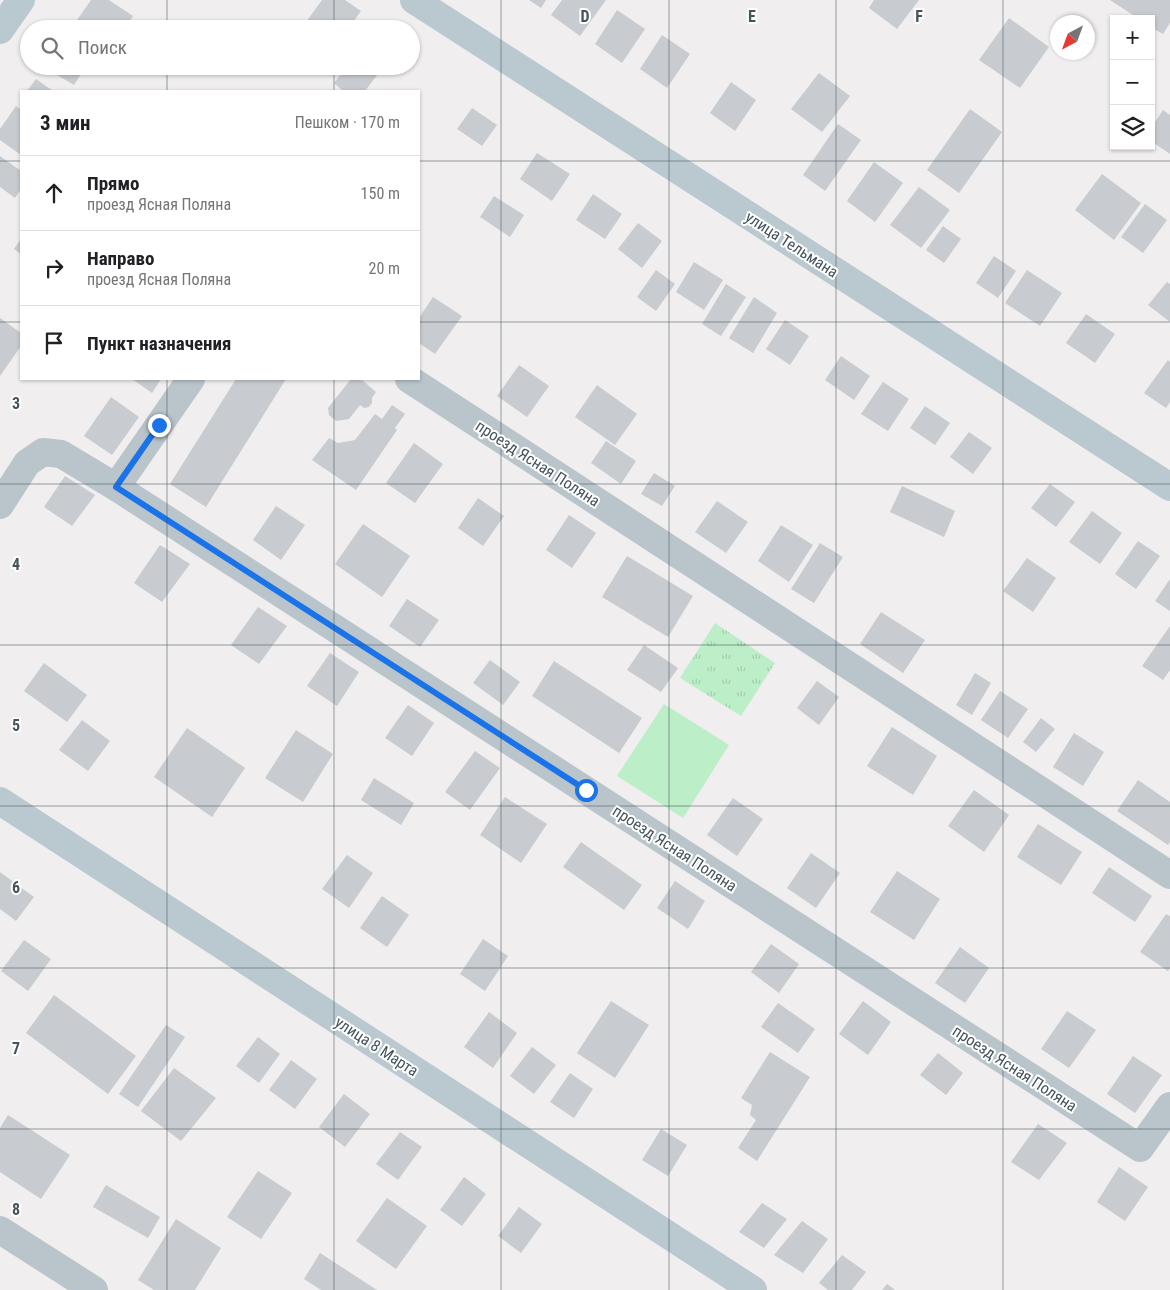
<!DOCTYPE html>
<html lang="ru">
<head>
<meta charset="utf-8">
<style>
  :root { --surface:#fff; --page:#f6f6f6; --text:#202124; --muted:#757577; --line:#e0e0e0 }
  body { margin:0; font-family:"Roboto Condensed",sans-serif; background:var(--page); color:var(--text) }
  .controls { position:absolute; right:15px; top:15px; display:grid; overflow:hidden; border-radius:0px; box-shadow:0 1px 4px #0004 }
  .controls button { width:45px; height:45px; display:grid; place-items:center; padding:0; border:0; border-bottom:1px solid var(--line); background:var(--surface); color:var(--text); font:25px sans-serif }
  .compass { position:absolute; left:1050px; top:15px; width:45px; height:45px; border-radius:50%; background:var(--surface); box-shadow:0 1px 4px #0004; rotate:221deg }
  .stop { position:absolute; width:15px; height:15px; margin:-11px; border:4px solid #1a73e8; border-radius:50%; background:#fff }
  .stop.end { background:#1a73e8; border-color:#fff; box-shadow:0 1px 5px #0008 }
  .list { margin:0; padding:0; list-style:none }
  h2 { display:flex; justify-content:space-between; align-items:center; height:65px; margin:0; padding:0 20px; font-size:21px }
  h2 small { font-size:16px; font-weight:400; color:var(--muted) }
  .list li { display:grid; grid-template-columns:32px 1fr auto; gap:15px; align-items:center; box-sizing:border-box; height:75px; padding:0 20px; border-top:1px solid var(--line) }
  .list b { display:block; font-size:19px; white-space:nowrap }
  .list p { margin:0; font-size:16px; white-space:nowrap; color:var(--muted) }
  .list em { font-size:16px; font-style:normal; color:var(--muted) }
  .icon { flex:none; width:28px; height:28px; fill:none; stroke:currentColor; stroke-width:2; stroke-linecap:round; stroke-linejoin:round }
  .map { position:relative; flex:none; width:1170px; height:1290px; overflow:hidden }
  .search { position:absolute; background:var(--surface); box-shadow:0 1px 4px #0004; left:20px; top:20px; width:400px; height:55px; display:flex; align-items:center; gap:12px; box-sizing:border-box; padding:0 18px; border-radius:28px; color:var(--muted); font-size:19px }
  .panel { position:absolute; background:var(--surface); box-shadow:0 1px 4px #0004; left:20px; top:90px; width:400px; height:290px; border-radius:0px }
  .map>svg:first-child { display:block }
  .grass { fill:#bceec8 }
  .park { fill:url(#park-tufts) }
  .building { fill:#c8ccd1 }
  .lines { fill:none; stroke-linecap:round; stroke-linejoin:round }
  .street { stroke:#b9c5cb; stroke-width:28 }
  .secondary { stroke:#bac8d0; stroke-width:28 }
  .route { stroke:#1a73e8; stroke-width:6 }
  .grid { fill:none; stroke:#46545b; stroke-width:1; stroke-opacity:0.55 }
  .labels { text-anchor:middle; stroke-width:4; stroke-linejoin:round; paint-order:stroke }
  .street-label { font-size:16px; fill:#46545b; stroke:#fff }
  .grid-label { font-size:16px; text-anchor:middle; font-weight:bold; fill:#46545b; stroke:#fff; stroke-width:4; stroke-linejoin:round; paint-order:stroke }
</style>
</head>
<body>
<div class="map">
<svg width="1170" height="1290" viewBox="0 0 1170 1290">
  <defs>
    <pattern id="park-tufts" width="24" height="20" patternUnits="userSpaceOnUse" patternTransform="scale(1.25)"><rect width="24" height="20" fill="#bceec8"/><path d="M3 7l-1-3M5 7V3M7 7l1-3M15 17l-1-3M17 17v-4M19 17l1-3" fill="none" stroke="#a3ceae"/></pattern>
  </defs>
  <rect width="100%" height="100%" fill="#f0eeee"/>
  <path class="grass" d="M664,704L729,745L683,818L617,776Z"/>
  <path class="park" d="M715,623L775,663L741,716L680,678Z"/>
  <g class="building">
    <path d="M91,0H109L133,16L124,29H77L73,26Z"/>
    <path d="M322,0H345L361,11L348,29H301Z"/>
    <path d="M529,0H546L541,8Z"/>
    <path d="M562,0H606L580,36L551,15Z"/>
    <path d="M874,0H919L897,29L869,8Z"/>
    <path d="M1110,0H1170V23L1163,34L1151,27V19H1139Z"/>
    <path d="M617,10L645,29L622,63L595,44Z"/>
    <path d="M1009,18L1049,47L1020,88L979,60Z"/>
    <path d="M662,35L690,54L667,88L640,69Z"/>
    <path d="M47,66H86L74,85L45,68Z"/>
    <path d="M347,66H384L365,91H343L334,83Z"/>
    <path d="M819,73L850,96L822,132L791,109Z"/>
    <path d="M36,79L53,91H27Z"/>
    <path d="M731,82L756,100L735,131L710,113Z"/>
    <path d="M16,106L21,110V155L0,140V129Z"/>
    <path d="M472,108L497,125L482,146L457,129Z"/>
    <path d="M970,109L1002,132L959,193L927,170Z"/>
    <path d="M1163,110L1170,115V154L1151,141V128Z"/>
    <path d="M838,124L861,140L825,191L803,175Z"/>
    <path d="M537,153L570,174L552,201L520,179Z"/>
    <path d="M0,156L21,171V189L15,198L0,187Z"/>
    <path d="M874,162L903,183L875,222L847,201Z"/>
    <path d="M1102,174L1141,203L1114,240L1075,210Z"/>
    <path d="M919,187L950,210L921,248L890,225Z"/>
    <path d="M593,194L622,214L605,239L576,220Z"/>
    <path d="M494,196L524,215L510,237L480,217Z"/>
    <path d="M1145,204L1167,220L1143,253L1121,237Z"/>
    <path d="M638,223L662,241L642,268L618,249Z"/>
    <path d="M943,226L961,239L944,263L926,250Z"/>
    <path d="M21,239V254L14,249Z"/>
    <path d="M994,256L1016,271L998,298L976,283Z"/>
    <path d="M694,262L723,280L704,310L676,292Z"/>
    <path d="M656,270L675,284L656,311L637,297Z"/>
    <path d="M1027,270L1062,293L1040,326L1005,303Z"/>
    <path d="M1167,282L1170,284V322L1148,305Z"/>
    <path d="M726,284L746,297L721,336L702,324Z"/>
    <path d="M433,297L462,316L435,354L419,343V318Z"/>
    <path d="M754,297L777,313L753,353L729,338Z"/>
    <path d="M1086,314L1115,334L1095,363L1066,343Z"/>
    <path d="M0,318L21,333V346L0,376Z"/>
    <path d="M785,320L809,336L790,365L766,349Z"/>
    <path d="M841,356L870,376L854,400L825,380Z"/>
    <path d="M1168,360L1170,362V402L1166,408L1144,393Z"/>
    <path d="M519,365L549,386L527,417L497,396Z"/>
    <path d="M132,379H161L152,393Z"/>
    <path d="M236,379H286L206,507L170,484Z"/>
    <path d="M351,379H361L376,392L372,398V403L369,407L364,408L360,405L349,419L336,421L329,415L328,408Z"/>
    <path d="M883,382L909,399L888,431L861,414Z"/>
    <path d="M597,385L637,414L615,445L575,417Z"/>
    <path d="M111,397L139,417L112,455L84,436Z"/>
    <path d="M392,405L405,414L395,428L397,430L356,490L312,460L329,438L338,443L355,440L375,414L382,419Z"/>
    <path d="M925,406L950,423L935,445L910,428Z"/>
    <path d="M969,432L992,448L973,474L950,457Z"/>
    <path d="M606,441L636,461L621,484L591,463Z"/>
    <path d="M414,443L443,464L415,503L386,483Z"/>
    <path d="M654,473L675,486L662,506L641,494Z"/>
    <path d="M65,476L95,495L72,526L44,507Z"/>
    <path d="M1050,484L1075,502L1056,527L1031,508Z"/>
    <path d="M902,486L955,511L944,537L890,512Z"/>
    <path d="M478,498L504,516L483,546L458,528Z"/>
    <path d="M717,501L748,522L726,553L695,532Z"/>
    <path d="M276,506L305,525L281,560L253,540Z"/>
    <path d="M1092,511L1122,533L1100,564L1069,542Z"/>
    <path d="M569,515L596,533L572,568L546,550Z"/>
    <path d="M363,524L410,556L382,597L335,564Z"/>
    <path d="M781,525L813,545L789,582L758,561Z"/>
    <path d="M1138,541L1160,556L1136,589L1115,574Z"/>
    <path d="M820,543L843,557L814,603L791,589Z"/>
    <path d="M160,545L190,564L162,602L134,583Z"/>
    <path d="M627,556L693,596L668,637L602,597Z"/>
    <path d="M1027,558L1056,578L1033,612L1003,591Z"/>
    <path d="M1170,579V611L1155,601Z"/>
    <path d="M407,599L439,620L420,647L389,626Z"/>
    <path d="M258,607L287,626L259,664L231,645Z"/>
    <path d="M881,612L925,640L903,673L860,644Z"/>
    <path d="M1170,626V670L1163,680L1142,666Z"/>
    <path d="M644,645L678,668L661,692L627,670Z"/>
    <path d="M330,653L359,672L337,706L307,686Z"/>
    <path d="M490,660L520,682L503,705L473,683Z"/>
    <path d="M554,661L642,718L619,753L532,696Z"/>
    <path d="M44,663L87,695L67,722L24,691Z"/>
    <path d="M975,673L991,683L972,715L956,705Z"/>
    <path d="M817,681L839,697L819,725L797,708Z"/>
    <path d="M1000,691L1028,709L1008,738L981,720Z"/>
    <path d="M408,705L434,723L412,756L385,738Z"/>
    <path d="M1041,718L1055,729L1036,752L1023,742Z"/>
    <path d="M82,720L110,741L88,771L59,750Z"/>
    <path d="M892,727L937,756L913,795L867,766Z"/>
    <path d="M187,728L245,768L212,817L154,777Z"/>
    <path d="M296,730L333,754L303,802L265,778Z"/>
    <path d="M1074,733L1104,752L1083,786L1053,767Z"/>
    <path d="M475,751L500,768L470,810L445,792Z"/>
    <path d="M374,778L414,803L401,825L361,800Z"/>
    <path d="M1138,780L1170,802V842L1168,845L1117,811Z"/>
    <path d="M974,790L1009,815L984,852L948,826Z"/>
    <path d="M505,797L547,824L521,863L480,835Z"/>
    <path d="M733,798L763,819L737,856L707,835Z"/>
    <path d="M1038,824L1082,852L1061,885L1017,857Z"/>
    <path d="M581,842L642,885L624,910L563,867Z"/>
    <path d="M811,853L840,873L816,908L787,888Z"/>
    <path d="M347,855L373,873L349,908L322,889Z"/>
    <path d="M1109,867L1152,896L1135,922L1092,893Z"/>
    <path d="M897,871L940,899L914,940L870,912Z"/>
    <path d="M0,872L34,897L16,921L0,909Z"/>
    <path d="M675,881L705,901L688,929L657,908Z"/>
    <path d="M382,896L409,915L387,947L360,928Z"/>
    <path d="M1166,914L1170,916V968L1168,971L1140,952Z"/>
    <path d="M483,939L508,956L485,991L460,974Z"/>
    <path d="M24,940L51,959L28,991L1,971Z"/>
    <path d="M771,944L799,964L779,993L751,972Z"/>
    <path d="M960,947L989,968L965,1003L935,983Z"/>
    <path d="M54,995L136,1056L108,1094L26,1033Z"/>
    <path d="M611,1001L649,1025L615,1078L577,1053Z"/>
    <path d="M863,1001L891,1022L868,1055L839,1034Z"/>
    <path d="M778,1003L815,1029L798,1053L761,1027Z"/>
    <path d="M1067,1011L1096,1030L1069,1068L1041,1049Z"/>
    <path d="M489,1012L517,1033L493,1068L464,1047Z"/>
    <path d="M166,1025L185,1037L138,1107L119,1094Z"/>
    <path d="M258,1037L280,1054L259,1083L236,1066Z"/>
    <path d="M532,1047L556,1065L534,1094L510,1076Z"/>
    <path d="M770,1052L810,1077L757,1161L738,1148L756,1120L750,1115L752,1105L741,1098Z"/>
    <path d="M938,1053L963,1073L946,1095L920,1075Z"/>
    <path d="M1133,1056L1162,1075L1135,1113L1107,1094Z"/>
    <path d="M291,1060L317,1079L295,1109L269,1090Z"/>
    <path d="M174,1068L216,1098L181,1141L141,1111Z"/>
    <path d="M570,1073L593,1089L574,1118L550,1102Z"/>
    <path d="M344,1094L370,1114L345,1147L319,1127Z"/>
    <path d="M8,1115L70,1155L41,1199L0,1172V1128Z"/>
    <path d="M1038,1124L1067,1143L1039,1180L1011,1162Z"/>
    <path d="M661,1129L687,1145L668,1176L642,1160Z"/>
    <path d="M400,1132L422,1147L398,1180L376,1164Z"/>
    <path d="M1119,1167L1148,1187L1125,1221L1097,1202Z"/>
    <path d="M258,1171L292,1193L261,1239L227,1217Z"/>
    <path d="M464,1177L486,1194L462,1226L440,1210Z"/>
    <path d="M106,1185L160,1217L148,1238L93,1207Z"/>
    <path d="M387,1198L427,1226L396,1269L356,1241Z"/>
    <path d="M762,1203L787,1219L764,1248L739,1232Z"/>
    <path d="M519,1207L542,1224L521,1253L498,1236Z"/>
    <path d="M176,1219L221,1248L195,1290H154L138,1280Z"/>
    <path d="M802,1221L828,1239L803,1273L774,1255Z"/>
    <path d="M320,1253L377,1290H321L304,1279Z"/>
    <path d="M842,1255L866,1272L852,1290H828L819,1283Z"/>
    <path d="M887,1284L895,1290H882Z"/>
  </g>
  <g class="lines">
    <g class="street">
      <path d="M409,379L1170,875"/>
      <path d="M116,487L191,379"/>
      <path d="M0,505L27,463L43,452L61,454L116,487L1140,1148L1170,1106"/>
      <path d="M0,1230L94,1290"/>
    </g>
    <g class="secondary">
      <path d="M414,0L1170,487"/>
      <path d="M0,30L21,0"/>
      <path d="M0,801L753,1290"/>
    </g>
  </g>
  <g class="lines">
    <path class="route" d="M159,425L116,487L586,790"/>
  </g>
  <path class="grid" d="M167,0V29M334,0V29M501,0V1290M669,0V1290M836,0V1290M1003,0V1290M167,66V91M334,66V91M0,161H21M419,161H1170M0,322H21M419,322H1170M167,379V1290M334,379V1290M0,484H1170M0,645H1170M0,806H1170M0,968H1170M0,1129H1170"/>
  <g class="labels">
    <g class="street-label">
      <text transform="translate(792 244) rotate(33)" y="6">улица Тельмана</text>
      <text transform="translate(538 463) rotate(33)" y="6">проезд Ясная Поляна</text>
      <text transform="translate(675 848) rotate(33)" y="6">проезд Ясная Поляна</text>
      <text transform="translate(377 1046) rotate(33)" y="6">улица 8 Марта</text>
      <text transform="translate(1015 1068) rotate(33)" y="6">проезд Ясная Поляна</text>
    </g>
  </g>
  <g class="grid-label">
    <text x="585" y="22">D</text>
    <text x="752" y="22">E</text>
    <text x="919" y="22">F</text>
    <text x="16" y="409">3</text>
    <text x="16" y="570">4</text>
    <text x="16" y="731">5</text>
    <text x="16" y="893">6</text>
    <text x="16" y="1054">7</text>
    <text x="16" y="1215">8</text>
  </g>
</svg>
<div class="controls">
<button>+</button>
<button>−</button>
<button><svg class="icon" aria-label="layers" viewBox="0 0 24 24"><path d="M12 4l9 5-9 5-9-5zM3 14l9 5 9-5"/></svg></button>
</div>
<svg class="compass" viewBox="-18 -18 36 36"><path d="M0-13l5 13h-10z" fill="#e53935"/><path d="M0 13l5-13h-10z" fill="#757577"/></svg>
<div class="stop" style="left:586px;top:790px"></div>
<div class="stop end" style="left:159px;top:425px"></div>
<div class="search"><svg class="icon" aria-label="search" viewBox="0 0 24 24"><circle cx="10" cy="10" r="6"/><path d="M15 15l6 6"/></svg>Поиск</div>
<section class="panel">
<h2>3 мин<small>Пешком · 170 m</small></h2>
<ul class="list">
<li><svg class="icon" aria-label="ahead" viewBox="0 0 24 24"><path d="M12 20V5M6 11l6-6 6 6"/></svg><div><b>Прямо</b><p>проезд Ясная Поляна</p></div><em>150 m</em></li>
<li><svg class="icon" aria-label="right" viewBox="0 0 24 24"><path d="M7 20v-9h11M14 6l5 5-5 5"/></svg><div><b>Направо</b><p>проезд Ясная Поляна</p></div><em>20 m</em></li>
<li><svg class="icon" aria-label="arrive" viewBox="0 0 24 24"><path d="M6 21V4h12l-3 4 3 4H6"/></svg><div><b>Пункт назначения</b></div></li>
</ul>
</section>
</div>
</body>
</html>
